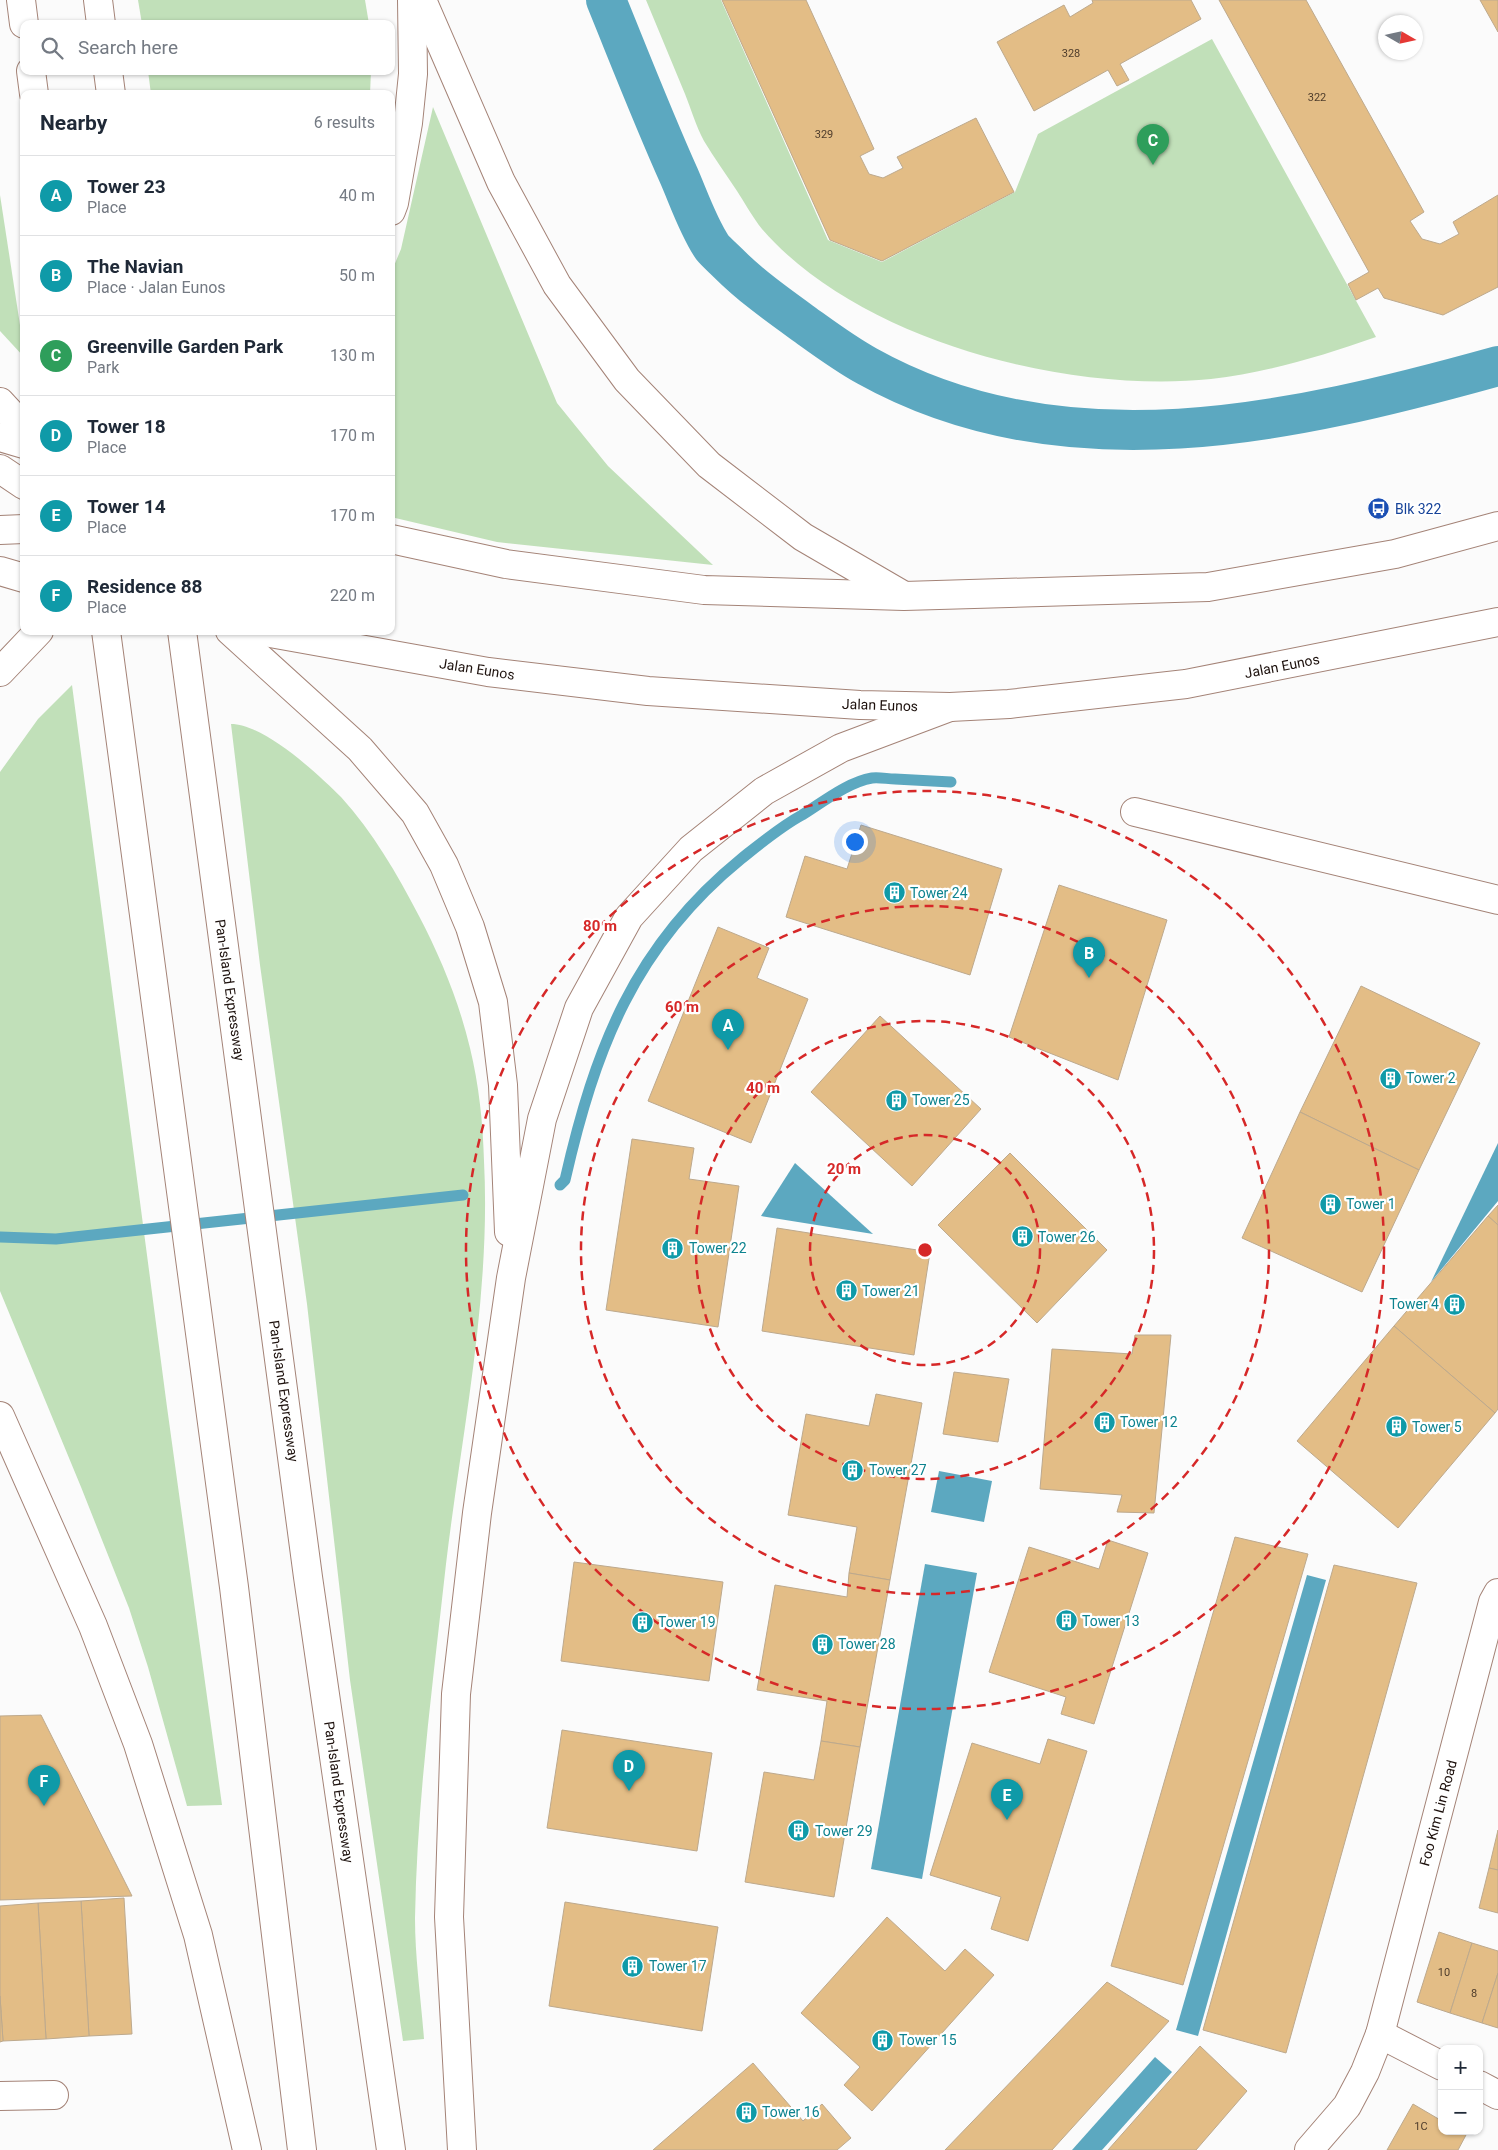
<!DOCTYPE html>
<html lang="en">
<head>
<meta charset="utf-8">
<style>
  :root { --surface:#fff; --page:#f2f2f3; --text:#1f2937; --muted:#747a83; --line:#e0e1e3; --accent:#715628 }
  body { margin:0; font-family:Roboto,sans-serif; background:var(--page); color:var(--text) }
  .controls { position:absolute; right:15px; bottom:15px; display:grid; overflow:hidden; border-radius:10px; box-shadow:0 1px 4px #0004 }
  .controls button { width:45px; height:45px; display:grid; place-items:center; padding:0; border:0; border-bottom:1px solid var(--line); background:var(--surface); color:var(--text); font:25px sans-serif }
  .compass { position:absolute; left:1378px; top:15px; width:45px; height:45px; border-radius:50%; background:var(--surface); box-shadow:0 1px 4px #0004; rotate:99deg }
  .you { position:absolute; left:854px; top:841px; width:18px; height:18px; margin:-12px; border:4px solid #fff; border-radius:50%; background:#1a73e8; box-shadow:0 0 0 8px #1a73e833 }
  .badge { display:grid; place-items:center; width:32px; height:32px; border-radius:50%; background:var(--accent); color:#fff; font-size:16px; font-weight:700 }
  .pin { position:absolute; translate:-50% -41px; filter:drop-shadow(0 1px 2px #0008) }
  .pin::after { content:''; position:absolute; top:26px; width:18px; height:15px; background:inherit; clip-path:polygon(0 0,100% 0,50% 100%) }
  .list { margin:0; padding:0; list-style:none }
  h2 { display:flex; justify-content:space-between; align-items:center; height:65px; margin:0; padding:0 20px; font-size:21px }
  h2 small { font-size:16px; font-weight:400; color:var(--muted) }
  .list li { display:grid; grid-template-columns:32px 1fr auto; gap:15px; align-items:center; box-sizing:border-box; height:80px; padding:0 20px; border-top:1px solid var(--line) }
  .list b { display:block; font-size:19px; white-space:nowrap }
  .list p { margin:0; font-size:16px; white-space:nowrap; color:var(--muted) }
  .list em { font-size:16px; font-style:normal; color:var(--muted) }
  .icon { flex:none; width:28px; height:28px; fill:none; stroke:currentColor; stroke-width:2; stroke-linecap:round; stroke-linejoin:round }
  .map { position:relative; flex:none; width:1498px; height:2150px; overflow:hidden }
  .search { position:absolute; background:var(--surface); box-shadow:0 1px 4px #0004; left:20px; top:20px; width:375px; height:55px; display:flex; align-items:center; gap:12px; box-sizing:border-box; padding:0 18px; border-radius:10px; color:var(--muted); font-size:19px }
  .panel { position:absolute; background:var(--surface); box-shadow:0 1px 4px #0004; left:20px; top:90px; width:375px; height:545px; border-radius:10px }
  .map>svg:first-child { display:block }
  .green { fill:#c1e0b9 }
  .water { fill:#5ca8c0 }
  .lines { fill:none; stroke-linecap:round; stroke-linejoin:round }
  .stream { stroke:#5ca8c0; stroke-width:11 }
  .canal { stroke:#5ca8c0; stroke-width:40 }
  .building { fill:#e3bd86; stroke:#bda98d }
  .street-casing { stroke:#a48377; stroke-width:30 }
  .highway-casing { stroke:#a48377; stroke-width:30 }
  .street { stroke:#fff; stroke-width:28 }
  .highway { stroke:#fff; stroke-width:28 }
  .ring { fill:none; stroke:#d62828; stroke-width:2.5; stroke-dasharray:9 6 }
  .labels { text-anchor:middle; stroke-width:4.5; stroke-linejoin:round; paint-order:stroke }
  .number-label { font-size:11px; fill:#4e3c2b }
  .transit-label { font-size:14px; fill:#164399; stroke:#fff; text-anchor:start }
  .street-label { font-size:14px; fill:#1d110d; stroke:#fff }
  .culture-label { font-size:14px; fill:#0d838f; stroke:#fff; text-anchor:start }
  .centre { fill:#d62828; stroke:#fff; stroke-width:2.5 }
  .ring-label { font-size:15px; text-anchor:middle; font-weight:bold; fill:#d62828; stroke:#fff; stroke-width:4.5; stroke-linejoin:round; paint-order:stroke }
</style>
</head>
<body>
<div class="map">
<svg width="1498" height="2150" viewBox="0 0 1498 2150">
  <rect width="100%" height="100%" fill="#fbfbfb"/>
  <g class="green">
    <path d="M138,0H365L369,24H142Z"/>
    <path d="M646,0H721L828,240L882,262L1015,192L1038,134L1212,39L1376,337C1322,356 1269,372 1211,379C1068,394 859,341 762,229C753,218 745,203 737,191C726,174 714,158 704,141C696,126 691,109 685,94C672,63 659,31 646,0Z"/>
    <path d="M148,71H371L370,94H151Z"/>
    <path d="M433,107L557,403L608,466L713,565L497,542L391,517V273L401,249Z"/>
    <path d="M0,195L24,351V357L0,331Z"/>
    <path d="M72,685L167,1407L222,1805L187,1806L148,1667L129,1608L81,1487L0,1291V772L38,719Z"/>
    <path d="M231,724C264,724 318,774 341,797C373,832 397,874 419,916C441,958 459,1002 470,1048C479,1085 483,1123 484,1161C491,1297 462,1430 446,1564C433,1682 417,1800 415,1918C415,1958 421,1999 424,2039L403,2041L350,1680L307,1304L260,965Z"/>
  </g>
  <g class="water">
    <path d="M1498,1143V1201L1431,1282Z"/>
    <path d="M795,1163L873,1234L761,1216Z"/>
    <path d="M939,1471L992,1481L984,1522L931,1512Z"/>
    <path d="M925,1564L977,1573L922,1879L871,1869Z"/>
    <path d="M1307,1575L1326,1580L1198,2036L1176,2030Z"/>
    <path d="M1155,2057L1172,2072L1102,2150H1072Z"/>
  </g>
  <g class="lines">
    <g class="stream">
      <path d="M560,1185L565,1180C595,1049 634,946 741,859C761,843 780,827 802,815C823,802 848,782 872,778C879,777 888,779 895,779C914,780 932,781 951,782"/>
      <path d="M0,1237L56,1239L463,1195"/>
    </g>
    <path class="canal" d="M606,0C630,59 653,118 679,176C689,199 698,226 712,247C716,252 723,258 728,263C753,288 782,308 811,329C829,342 847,355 867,366C1064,476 1293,423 1498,366"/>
  </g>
  <g class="building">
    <path d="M722,0H806L874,149L860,156L869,174L883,178L903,168L897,157L976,118L1014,192L882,261L830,240Z"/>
    <path d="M1092,0H1191L1201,19L1120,64L1129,80L1117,86L1108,70L1034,111L997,42L1064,5L1070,17L1093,3Z"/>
    <path d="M1219,0H1306L1424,212L1410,221L1422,239L1440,244L1459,234L1453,222L1498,195V287L1443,315L1384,298L1378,288L1356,300L1348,284L1369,272Z"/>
    <path d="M1480,0H1498V32Z"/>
    <path d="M861,825L1002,869L970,975L786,917L805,856L847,869Z"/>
    <path d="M1059,885L1167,920L1118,1080L1009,1037Z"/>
    <path d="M718,927L769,948L757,978L808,999L751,1143L648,1101Z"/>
    <path d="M1361,986L1480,1043L1419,1170L1300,1112Z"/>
    <path d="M880,1016L981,1109L912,1186L811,1092Z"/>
    <path d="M1300,1112L1419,1170L1362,1292L1242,1238Z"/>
    <path d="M632,1139L694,1148L689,1179L739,1186L718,1327L606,1310Z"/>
    <path d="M1010,1153L1107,1250L1037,1323L938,1225Z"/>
    <path d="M1498,1205V1225L1488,1216Z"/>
    <path d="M1488,1216L1498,1225V1409L1495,1413L1394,1326Z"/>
    <path d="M777,1228L930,1252L914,1355L762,1331Z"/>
    <path d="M1394,1326L1495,1413L1398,1528L1297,1441Z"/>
    <path d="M1135,1335H1171L1154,1513L1117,1512L1122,1495L1040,1489L1052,1349L1132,1354Z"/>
    <path d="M954,1372L1009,1379L998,1442L943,1434Z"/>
    <path d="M876,1394L922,1403L890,1580L849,1573L857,1527L788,1515L806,1414L869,1426Z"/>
    <path d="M1235,1537L1308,1554L1183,1985L1111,1966Z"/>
    <path d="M1108,1540L1148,1553L1094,1724L1061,1714L1066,1697L989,1672L1029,1547L1099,1569Z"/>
    <path d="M574,1562L723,1582L709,1681L561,1661Z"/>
    <path d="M1334,1565L1417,1583L1286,2053L1203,2030Z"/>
    <path d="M849,1573L890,1580L860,1747L821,1741L827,1701L757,1690L775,1585L847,1597Z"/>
    <path d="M41,1715L132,1896L0,1900V1716Z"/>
    <path d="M562,1730L712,1753L697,1851L547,1828Z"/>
    <path d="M1048,1739L1087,1751L1028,1941L991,1929L1001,1897L930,1875L972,1743L1040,1764Z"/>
    <path d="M821,1741L860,1747L834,1897L745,1882L764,1772L814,1780Z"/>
    <path d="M1498,1830V1870L1489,1868Z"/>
    <path d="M1489,1868L1498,1870V1913L1479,1908Z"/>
    <path d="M124,1898L132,2034L89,2036L81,1901Z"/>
    <path d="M81,1901L89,2036L46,2039L38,1903Z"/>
    <path d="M565,1902L718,1927L702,2031L549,2006Z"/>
    <path d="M38,1903L46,2039L3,2041L0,1996V1906Z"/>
    <path d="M887,1917L945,1971L965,1949L994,1975L872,2111L844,2085L860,2067L801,2013Z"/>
    <path d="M1439,1932L1472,1943L1450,2013L1417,2002Z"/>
    <path d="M1472,1943L1498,1951V1973L1482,2023L1450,2013Z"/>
    <path d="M1498,1973V2028L1482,2023Z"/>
    <path d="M1107,1982L1169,2021L1052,2150H945Z"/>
    <path d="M0,1996L3,2041L0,2042Z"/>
    <path d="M1200,2046L1247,2091L1196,2150H1108Z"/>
    <path d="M753,2063L803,2121L822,2104L851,2138L837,2150H653Z"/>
    <path d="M1413,2104L1442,2121V2131H1459L1466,2135L1458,2150H1387Z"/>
  </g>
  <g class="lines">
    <defs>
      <g id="street">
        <path d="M1135,812L1498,900"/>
        <path d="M1380,2034L1442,2066"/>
        <path d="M1479,2085L1498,2095"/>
        <path d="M0,2096L54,2095"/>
        <path d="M1309,2150L1347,2106L1365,2072L1380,2034L1493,1602L1498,1593"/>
      </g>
      <g id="highway">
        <path d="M21,0L24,24"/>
        <path d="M98,0L101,24"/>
        <path d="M422,0L501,182L557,285L627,380L709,465L803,537L901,594"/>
        <path d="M31,71L34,94"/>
        <path d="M108,71L111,94"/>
        <path d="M391,211L394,203L408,123L413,74L412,0"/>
        <path d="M0,402L24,428"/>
        <path d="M0,437L24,444"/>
        <path d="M0,469L24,485"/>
        <path d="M0,530L24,529"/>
        <path d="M391,539L506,564L704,590L904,596L1208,587L1395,554L1498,526"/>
        <path d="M0,571L24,578"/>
        <path d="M106,631L234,1587L302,2150"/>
        <path d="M182,631L308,1577L391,2150"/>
        <path d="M230,631L360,749L415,813L444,865L470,927L493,1002L503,1085L509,1232"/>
        <path d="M259,631L488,672L648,691L860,705L950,707L1009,704L1186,684L1498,622"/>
        <path d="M0,672L39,631"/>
        <path d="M0,1416L93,1626L138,1744L198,1935L247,2150"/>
        <path d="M462,2150L449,1917L456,1694L477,1513L511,1278L542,1119L579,1008L629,917L691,849L764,791L841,748L950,707"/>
      </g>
    </defs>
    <use href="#street" class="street-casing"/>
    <use href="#highway" class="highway-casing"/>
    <use href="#street" class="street"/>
    <use href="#highway" class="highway"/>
  </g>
  <g class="ring">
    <circle cx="925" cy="1250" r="115"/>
    <circle cx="925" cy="1250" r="229"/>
    <circle cx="925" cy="1250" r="344"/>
    <circle cx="925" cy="1250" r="459"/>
  </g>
  <defs>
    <symbol id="bus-disc" viewBox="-11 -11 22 22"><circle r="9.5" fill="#1a4fb4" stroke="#fff"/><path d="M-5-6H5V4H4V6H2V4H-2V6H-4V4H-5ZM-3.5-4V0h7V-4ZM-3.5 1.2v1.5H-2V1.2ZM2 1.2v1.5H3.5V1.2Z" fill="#fff"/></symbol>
    <symbol id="building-disc" viewBox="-11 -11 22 22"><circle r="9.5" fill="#0f9aa8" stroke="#fff"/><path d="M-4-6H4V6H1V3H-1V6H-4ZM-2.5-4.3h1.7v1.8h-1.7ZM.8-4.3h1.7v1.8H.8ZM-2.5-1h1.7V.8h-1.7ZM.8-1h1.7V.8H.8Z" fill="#fff"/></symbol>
  </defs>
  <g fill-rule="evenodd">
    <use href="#bus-disc" x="1366" y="496" width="25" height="25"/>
    <use href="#building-disc" x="882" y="880" width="25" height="25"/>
    <use href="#building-disc" x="1378" y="1066" width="25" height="25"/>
    <use href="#building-disc" x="884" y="1088" width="25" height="25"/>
    <use href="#building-disc" x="1318" y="1192" width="25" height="25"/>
    <use href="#building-disc" x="1010" y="1224" width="25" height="25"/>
    <use href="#building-disc" x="660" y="1236" width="25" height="25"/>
    <use href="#building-disc" x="834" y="1278" width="25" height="25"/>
    <use href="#building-disc" x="1442" y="1292" width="25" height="25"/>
    <use href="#building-disc" x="1092" y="1410" width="25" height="25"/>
    <use href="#building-disc" x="1384" y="1414" width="25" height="25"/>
    <use href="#building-disc" x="840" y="1458" width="25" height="25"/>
    <use href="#building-disc" x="1054" y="1608" width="25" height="25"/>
    <use href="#building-disc" x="630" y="1610" width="25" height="25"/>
    <use href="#building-disc" x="810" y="1632" width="25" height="25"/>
    <use href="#building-disc" x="786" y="1818" width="25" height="25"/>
    <use href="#building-disc" x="620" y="1954" width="25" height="25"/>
    <use href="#building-disc" x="870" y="2028" width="25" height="25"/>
    <use href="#building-disc" x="734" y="2100" width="25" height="25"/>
  </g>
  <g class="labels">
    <g class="number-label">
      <text x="1071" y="57">328</text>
      <text x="1317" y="101">322</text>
      <text x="824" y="138">329</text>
      <text x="1444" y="1976">10</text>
      <text x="1474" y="1997">8</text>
      <text x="1421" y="2130">1C</text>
    </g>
    <g class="transit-label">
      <text x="1395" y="514">Blk 322</text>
    </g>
    <g class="street-label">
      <text transform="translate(1282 666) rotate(-11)" y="5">Jalan Eunos</text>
      <text transform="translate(477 669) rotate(9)" y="5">Jalan Eunos</text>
      <text transform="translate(880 705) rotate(2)" y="5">Jalan Eunos</text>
      <text transform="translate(230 990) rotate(82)" y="5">Pan-Island Expressway</text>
      <text transform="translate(284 1391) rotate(82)" y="5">Pan-Island Expressway</text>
      <text transform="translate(339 1792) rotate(82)" y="5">Pan-Island Expressway</text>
      <text transform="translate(1438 1813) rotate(-75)" y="5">Foo Kim Lin Road</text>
    </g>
    <g class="culture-label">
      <text x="910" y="898">Tower 24</text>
      <text x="1406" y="1083">Tower 2</text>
      <text x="912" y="1105">Tower 25</text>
      <text x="1346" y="1209">Tower 1</text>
      <text x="1038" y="1242">Tower 26</text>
      <text x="689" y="1253">Tower 22</text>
      <text x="862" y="1296">Tower 21</text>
      <text x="1439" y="1309" text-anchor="end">Tower 4</text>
      <text x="1120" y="1427">Tower 12</text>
      <text x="1412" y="1432">Tower 5</text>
      <text x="869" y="1475">Tower 27</text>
      <text x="1082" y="1626">Tower 13</text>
      <text x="658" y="1627">Tower 19</text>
      <text x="838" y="1649">Tower 28</text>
      <text x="815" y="1836">Tower 29</text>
      <text x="649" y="1971">Tower 17</text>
      <text x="899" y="2045">Tower 15</text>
      <text x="762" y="2117">Tower 16</text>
    </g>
  </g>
  <circle cx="925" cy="1250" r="8" class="centre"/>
  <g class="ring-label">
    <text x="600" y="931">80 m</text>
    <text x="682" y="1012">60 m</text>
    <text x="763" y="1093">40 m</text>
    <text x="844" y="1174">20 m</text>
  </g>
</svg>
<div class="controls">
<button>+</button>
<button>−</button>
</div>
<svg class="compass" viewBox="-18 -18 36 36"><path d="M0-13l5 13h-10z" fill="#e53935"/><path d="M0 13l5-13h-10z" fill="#747a83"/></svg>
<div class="you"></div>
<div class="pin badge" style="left:728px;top:1050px;background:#0f9aa8">A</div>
<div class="pin badge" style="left:1089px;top:978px;background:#0f9aa8">B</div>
<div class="pin badge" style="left:1153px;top:165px;background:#2e9e5b">C</div>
<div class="pin badge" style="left:629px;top:1791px;background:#0f9aa8">D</div>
<div class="pin badge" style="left:1007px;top:1820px;background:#0f9aa8">E</div>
<div class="pin badge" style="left:44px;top:1806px;background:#0f9aa8">F</div>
<div class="search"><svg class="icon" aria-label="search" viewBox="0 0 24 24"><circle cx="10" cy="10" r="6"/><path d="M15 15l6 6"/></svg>Search here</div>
<section class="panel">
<h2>Nearby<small>6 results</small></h2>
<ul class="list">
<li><span class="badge" style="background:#0f9aa8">A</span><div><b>Tower 23</b><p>Place</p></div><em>40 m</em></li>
<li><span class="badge" style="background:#0f9aa8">B</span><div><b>The Navian</b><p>Place · Jalan Eunos</p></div><em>50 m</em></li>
<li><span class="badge" style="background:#2e9e5b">C</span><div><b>Greenville Garden Park</b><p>Park</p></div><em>130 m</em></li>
<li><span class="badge" style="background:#0f9aa8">D</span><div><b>Tower 18</b><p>Place</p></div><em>170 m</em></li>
<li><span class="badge" style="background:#0f9aa8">E</span><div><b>Tower 14</b><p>Place</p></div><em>170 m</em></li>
<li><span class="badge" style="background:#0f9aa8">F</span><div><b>Residence 88</b><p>Place</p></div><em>220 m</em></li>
</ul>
</section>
</div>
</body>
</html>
